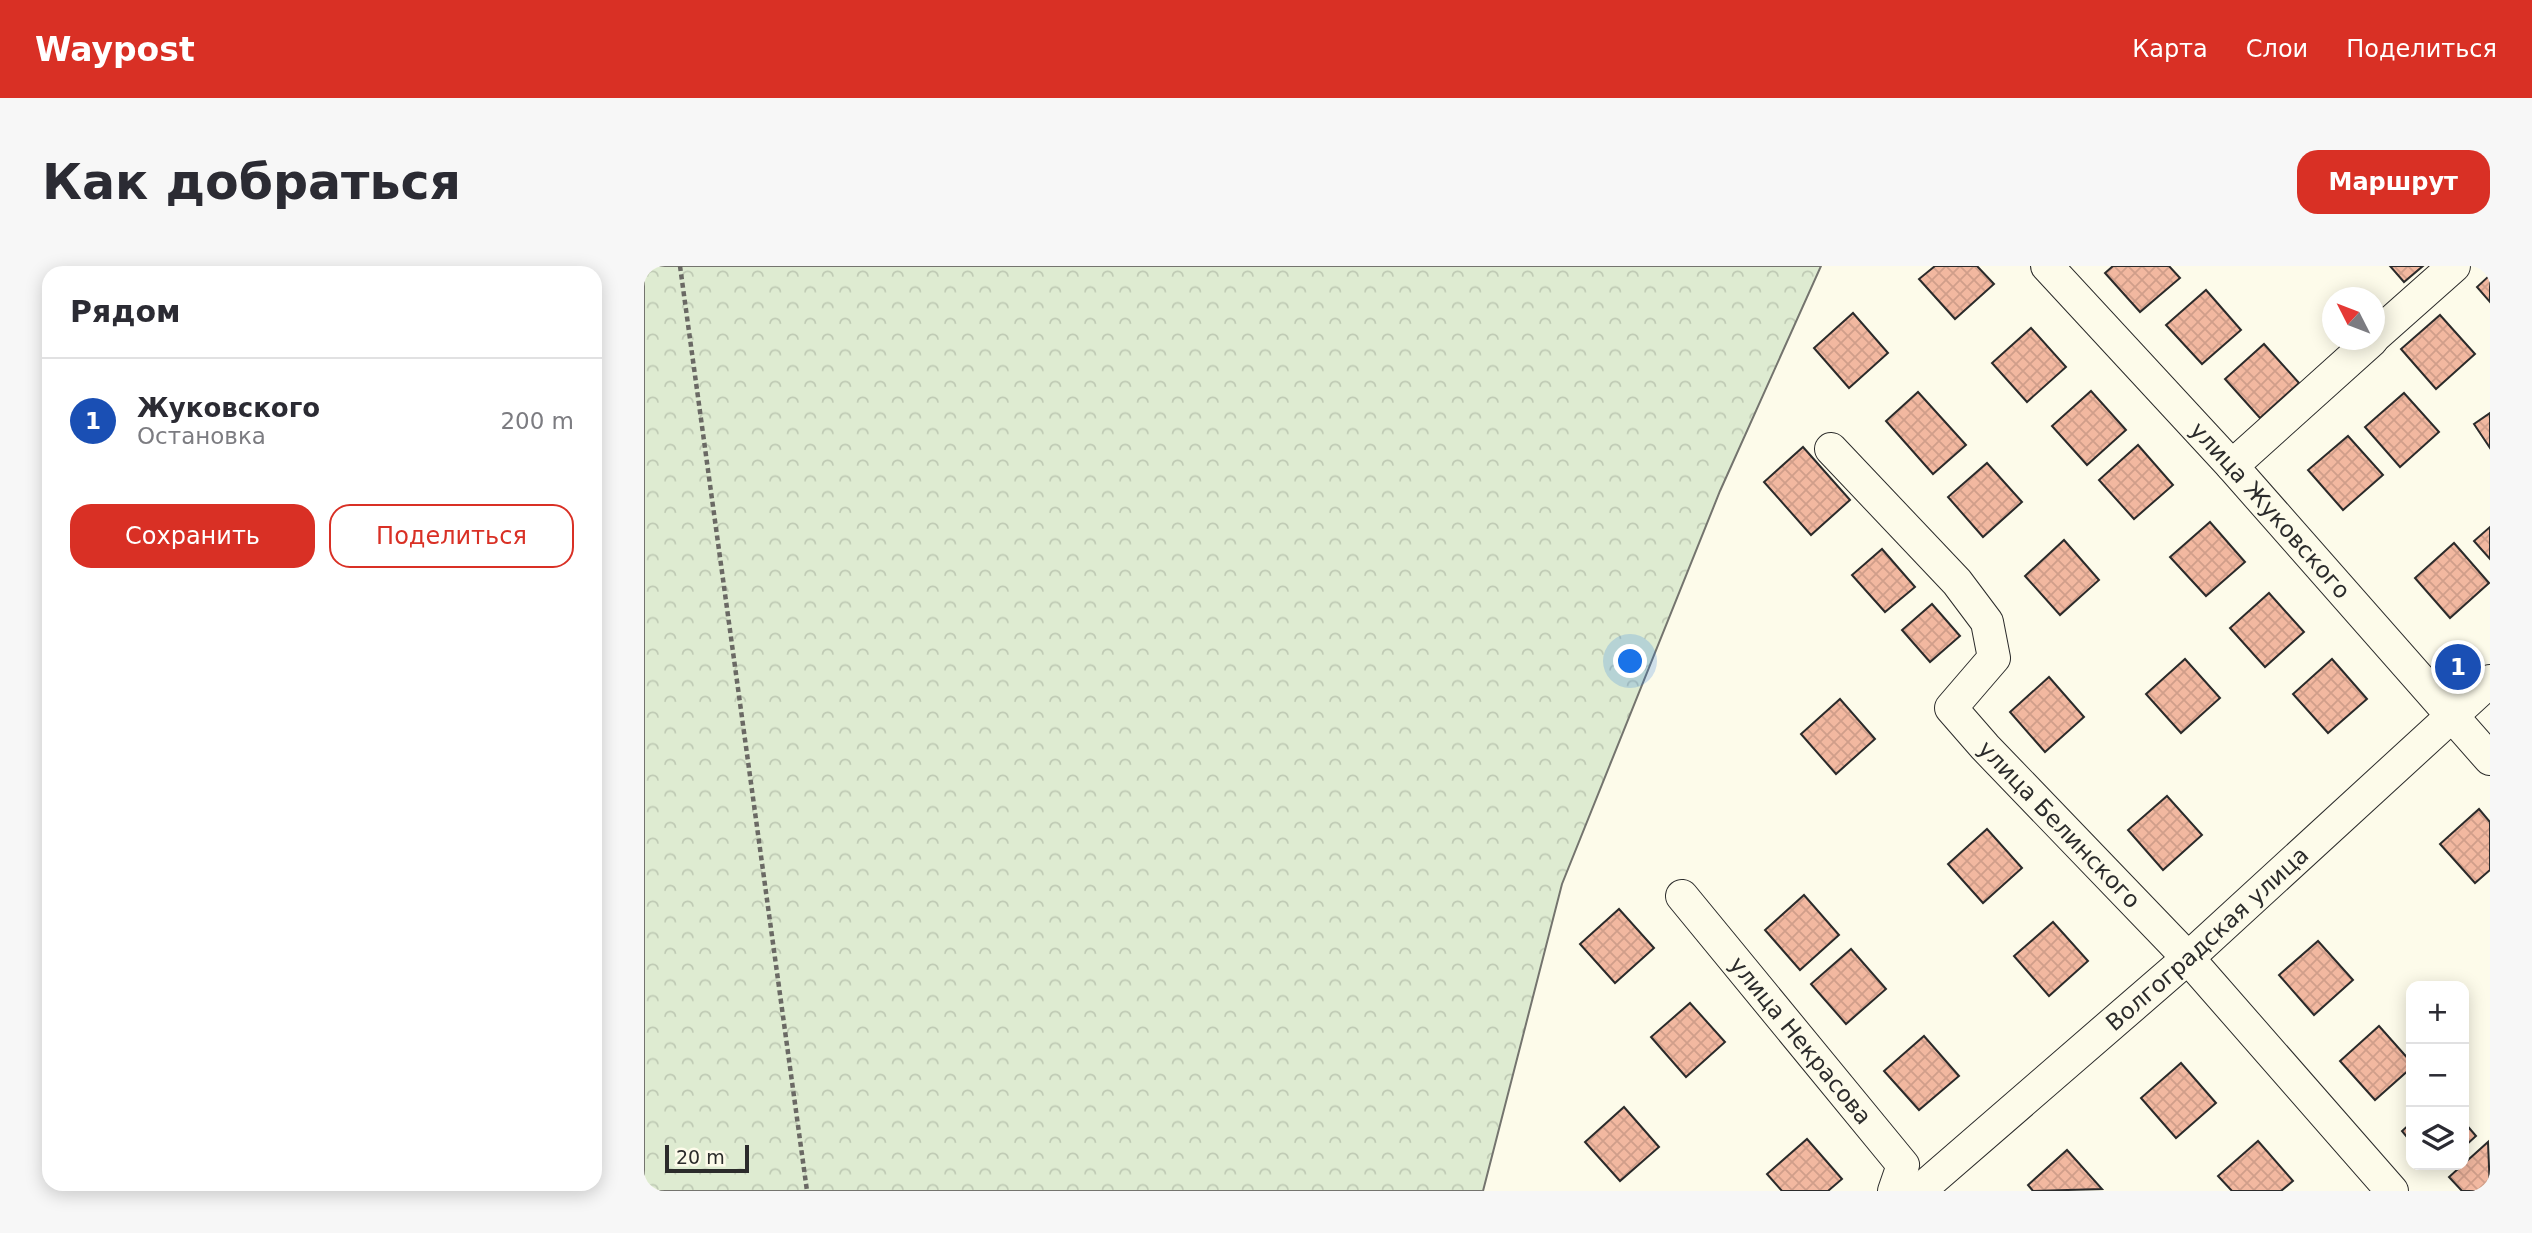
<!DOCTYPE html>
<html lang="ru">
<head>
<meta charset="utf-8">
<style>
  :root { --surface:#fff; --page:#f7f7f7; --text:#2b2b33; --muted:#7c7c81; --line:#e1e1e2; --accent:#d93025 }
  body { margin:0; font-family:"DejaVu Sans",sans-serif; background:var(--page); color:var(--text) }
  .controls { position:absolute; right:21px; bottom:21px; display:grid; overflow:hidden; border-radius:14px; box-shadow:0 4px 18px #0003 }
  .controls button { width:63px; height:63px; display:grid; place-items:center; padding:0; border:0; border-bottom:2px solid var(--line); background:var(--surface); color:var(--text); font:35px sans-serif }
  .compass { position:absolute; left:1678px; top:21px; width:63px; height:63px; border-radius:50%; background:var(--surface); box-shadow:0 4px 18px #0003; rotate:312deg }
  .scale { position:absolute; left:21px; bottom:18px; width:84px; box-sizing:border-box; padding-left:7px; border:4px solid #2b2b2b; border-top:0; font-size:19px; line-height:24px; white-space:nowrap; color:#2b2b2b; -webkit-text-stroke:5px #fdfbea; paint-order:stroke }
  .you { position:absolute; left:987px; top:396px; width:24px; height:24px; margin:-18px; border:5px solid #fff; border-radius:50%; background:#1a73e8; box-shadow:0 0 0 10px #1a73e833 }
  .badge { display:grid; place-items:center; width:46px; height:46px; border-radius:50%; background:var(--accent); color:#fff; font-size:23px; font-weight:700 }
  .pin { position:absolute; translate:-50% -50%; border:4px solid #fff; box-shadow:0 2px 7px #0006 }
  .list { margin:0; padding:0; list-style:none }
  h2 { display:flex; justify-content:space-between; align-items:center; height:91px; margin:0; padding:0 28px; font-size:30px }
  h2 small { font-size:23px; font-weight:400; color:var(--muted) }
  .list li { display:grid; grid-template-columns:46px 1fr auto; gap:21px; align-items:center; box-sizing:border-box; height:126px; padding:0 28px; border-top:2px solid var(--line) }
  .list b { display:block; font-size:26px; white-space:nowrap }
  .list p { margin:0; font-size:23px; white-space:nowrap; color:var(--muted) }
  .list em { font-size:23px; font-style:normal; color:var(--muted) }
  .actions { display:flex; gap:14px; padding:21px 28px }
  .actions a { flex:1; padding:16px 0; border:2px solid var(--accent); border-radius:21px; text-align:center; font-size:24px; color:var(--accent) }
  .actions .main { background:var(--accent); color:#fff }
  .icon { flex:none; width:38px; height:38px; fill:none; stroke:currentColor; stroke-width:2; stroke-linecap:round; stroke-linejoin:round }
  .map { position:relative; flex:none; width:1846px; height:925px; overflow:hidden; border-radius:21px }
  header { display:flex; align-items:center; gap:42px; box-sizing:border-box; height:98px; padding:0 35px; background:var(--accent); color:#fff }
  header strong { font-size:33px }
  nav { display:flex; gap:38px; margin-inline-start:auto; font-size:24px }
  .intro { display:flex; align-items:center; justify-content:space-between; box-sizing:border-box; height:168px; padding:0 42px }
  h1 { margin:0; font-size:49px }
  .button { padding:18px 32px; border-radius:21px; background:var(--accent); color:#fff; font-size:24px; font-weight:700 }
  main { display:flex; gap:42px; padding:0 42px }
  aside { flex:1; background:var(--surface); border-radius:21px; box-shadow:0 4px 18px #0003 }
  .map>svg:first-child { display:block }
  .forest { fill:url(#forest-crowns); stroke:#74746e; stroke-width:2 }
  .building { fill:url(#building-cross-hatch); stroke:#2b2b2b; stroke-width:2 }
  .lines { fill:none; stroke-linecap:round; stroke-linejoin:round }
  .minor-casing { stroke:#2b2b2b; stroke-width:34 }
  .path { stroke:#6a6964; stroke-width:4.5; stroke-dasharray:5 3.5; stroke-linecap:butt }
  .minor { stroke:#fdfbea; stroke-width:32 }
  .labels { text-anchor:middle; stroke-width:5; stroke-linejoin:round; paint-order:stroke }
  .street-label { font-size:23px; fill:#2b2b2b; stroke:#fdfbea }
</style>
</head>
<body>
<header>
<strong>Waypost</strong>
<nav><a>Карта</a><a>Слои</a><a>Поделиться</a></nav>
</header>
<div class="intro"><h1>Как добраться</h1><a class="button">Маршрут</a></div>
<main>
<aside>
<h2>Рядом<small></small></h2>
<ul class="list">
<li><span class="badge" style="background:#1a4fb4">1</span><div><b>Жуковского</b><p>Остановка</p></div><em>200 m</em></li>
</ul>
<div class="actions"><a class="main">Сохранить</a><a>Поделиться</a></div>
</aside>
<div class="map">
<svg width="1846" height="925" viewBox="0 0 1846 925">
  <defs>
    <pattern id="forest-crowns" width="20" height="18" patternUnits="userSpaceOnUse" patternTransform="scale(1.75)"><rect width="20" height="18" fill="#deebd1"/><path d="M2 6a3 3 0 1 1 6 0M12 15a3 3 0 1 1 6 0" fill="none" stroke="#bfcab4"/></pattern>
    <pattern id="building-cross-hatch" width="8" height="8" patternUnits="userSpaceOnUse" patternTransform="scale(1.75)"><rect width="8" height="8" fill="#f2b8a0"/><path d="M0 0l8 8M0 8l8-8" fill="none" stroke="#d09e8a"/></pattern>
  </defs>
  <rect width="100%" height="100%" fill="#fdfbea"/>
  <path class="forest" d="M0,0H1177L1076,225L918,618L839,925H0Z"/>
  <g class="building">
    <path d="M1291,0H1333L1350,18L1311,53L1275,13Z"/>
    <path d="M1469,0H1525L1536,12L1496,46L1461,7Z"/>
    <path d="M1746,0H1779L1760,16Z"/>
    <path d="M1846,9V36L1833,21Z"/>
    <path d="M1562,24L1597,64L1558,98L1522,59Z"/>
    <path d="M1209,47L1244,87L1205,122L1170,82Z"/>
    <path d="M1796,49L1831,88L1792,123L1757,83Z"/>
    <path d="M1387,62L1422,101L1383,136L1348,97Z"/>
    <path d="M1620,78L1655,117L1616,152L1581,113Z"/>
    <path d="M1447,125L1482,164L1443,199L1408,160Z"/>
    <path d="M1274,126L1322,179L1289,208L1242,155Z"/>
    <path d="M1760,127L1795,166L1756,201L1721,161Z"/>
    <path d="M1846,147V182L1830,158Z"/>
    <path d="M1704,170L1739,209L1699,244L1664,204Z"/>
    <path d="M1494,179L1529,219L1490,253L1455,214Z"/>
    <path d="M1159,181L1206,234L1167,269L1120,216Z"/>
    <path d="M1343,197L1378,236L1339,271L1304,231Z"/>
    <path d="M1566,256L1601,296L1562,330L1526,291Z"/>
    <path d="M1846,261V293L1830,275Z"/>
    <path d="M1420,274L1455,314L1416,349L1381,310Z"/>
    <path d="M1810,277L1845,317L1806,352L1771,312Z"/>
    <path d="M1238,283L1271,321L1241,346L1208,309Z"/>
    <path d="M1625,327L1660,366L1621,401L1586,362Z"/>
    <path d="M1288,338L1316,370L1286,396L1258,364Z"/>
    <path d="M1541,393L1576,432L1537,467L1502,428Z"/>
    <path d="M1688,393L1723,433L1684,467L1649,428Z"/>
    <path d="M1405,411L1440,451L1401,486L1366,446Z"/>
    <path d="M1196,433L1231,473L1192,508L1157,468Z"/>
    <path d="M1523,530L1558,569L1519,604L1484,564Z"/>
    <path d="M1835,543L1846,556V604L1831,617L1796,578Z"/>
    <path d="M1343,563L1378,602L1339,637L1304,598Z"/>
    <path d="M1160,629L1195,669L1156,704L1121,664Z"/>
    <path d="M975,643L1010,682L971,717L936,678Z"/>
    <path d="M1409,656L1444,695L1405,730L1370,690Z"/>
    <path d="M1674,675L1709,714L1670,749L1635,709Z"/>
    <path d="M1207,683L1242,723L1202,758L1167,718Z"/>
    <path d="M1046,737L1081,776L1042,811L1007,771Z"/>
    <path d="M1735,760L1767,796V802L1731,834L1696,795Z"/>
    <path d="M1280,770L1315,810L1275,844L1240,805Z"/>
    <path d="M1537,797L1572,837L1532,872L1497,832Z"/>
    <path d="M980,841L1015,881L976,915L941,876Z"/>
    <path d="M1820,856L1832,870L1820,881Z"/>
    <path d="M1767,857V876L1758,865Z"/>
    <path d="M1163,873L1198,913L1184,925H1138L1123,908Z"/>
    <path d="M1614,875L1649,915L1637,925H1588L1574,910Z"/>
    <path d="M1844,876L1846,925H1818L1805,911Z"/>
    <path d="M1423,884L1458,923L1389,925L1384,919Z"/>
  </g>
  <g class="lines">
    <defs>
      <g id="minor">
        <path id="s1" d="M1403,0L1588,200L1846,493"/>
        <path d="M1730,71L1810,0"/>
        <path id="s2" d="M1187,183L1313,316L1343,356L1350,392L1307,442L1341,481L1544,692L1748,925"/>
        <path d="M1588,200L1728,74"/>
        <path id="s3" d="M1038,630L1259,899L1250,925"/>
        <path id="s4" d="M1275,925L1544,692L1846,415"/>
      </g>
    </defs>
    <use href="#minor" class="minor-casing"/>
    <path class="path" d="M36,0L163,925"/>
    <use href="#minor" class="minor"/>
  </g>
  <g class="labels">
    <g class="street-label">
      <text dy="8" stroke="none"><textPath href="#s1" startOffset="331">улица Жуковского</textPath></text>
      <text dy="8" stroke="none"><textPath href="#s2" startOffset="495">улица Белинского</textPath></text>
      <text dy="8" stroke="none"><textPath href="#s4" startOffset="383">Волгоградская улица</textPath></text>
      <text dy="8" stroke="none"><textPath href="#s3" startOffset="187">улица Некрасова</textPath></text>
    </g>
  </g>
</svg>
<div class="controls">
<button>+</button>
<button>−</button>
<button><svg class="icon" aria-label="layers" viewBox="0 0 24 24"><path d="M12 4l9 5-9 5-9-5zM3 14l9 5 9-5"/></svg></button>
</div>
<svg class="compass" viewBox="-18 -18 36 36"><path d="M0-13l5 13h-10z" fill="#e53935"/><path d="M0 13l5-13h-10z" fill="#7c7c81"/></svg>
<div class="scale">20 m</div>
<div class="you"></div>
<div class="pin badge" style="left:1814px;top:401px;background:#1a4fb4">1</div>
</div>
</main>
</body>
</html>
